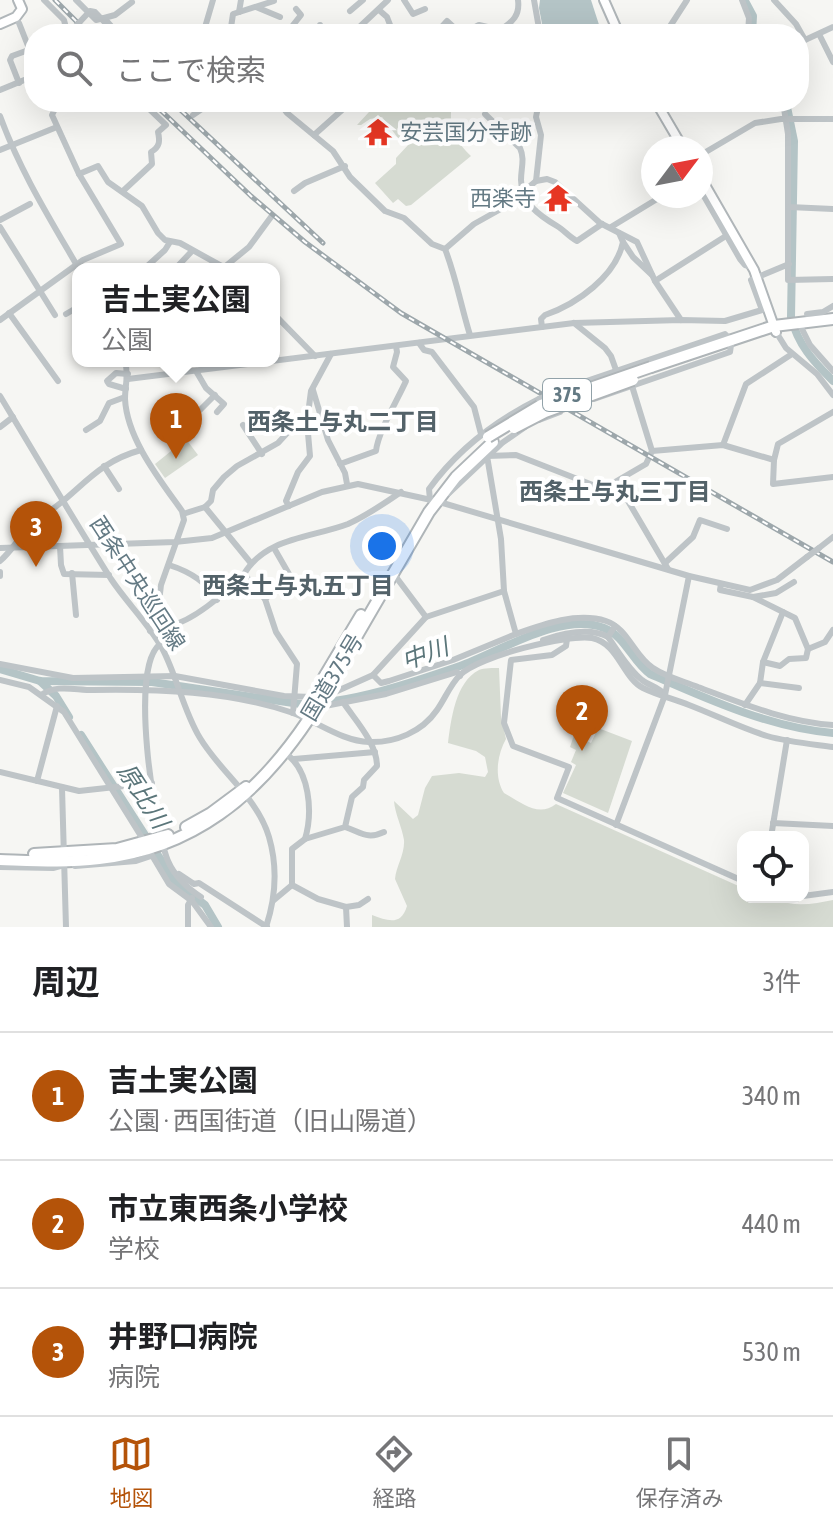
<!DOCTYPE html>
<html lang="ja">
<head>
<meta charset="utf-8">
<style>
  :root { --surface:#fff; --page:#f2f2f2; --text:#202124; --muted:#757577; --line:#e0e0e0; --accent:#b45309 }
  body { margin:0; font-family:"Asap Condensed","Noto Sans JP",sans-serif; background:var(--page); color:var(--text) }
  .controls { position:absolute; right:24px; bottom:24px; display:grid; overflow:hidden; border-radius:16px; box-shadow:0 8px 32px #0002 }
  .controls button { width:72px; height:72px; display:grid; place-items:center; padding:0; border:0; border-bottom:2px solid var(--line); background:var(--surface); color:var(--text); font:40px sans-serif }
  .compass { position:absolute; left:641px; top:136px; width:72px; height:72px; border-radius:50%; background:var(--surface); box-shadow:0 8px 32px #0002; rotate:58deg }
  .you { position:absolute; left:382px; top:546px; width:28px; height:28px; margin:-20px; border:6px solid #fff; border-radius:50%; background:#1a73e8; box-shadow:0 0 0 12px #1a73e833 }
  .badge { display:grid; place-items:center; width:52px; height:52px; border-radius:50%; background:var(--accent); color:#fff; font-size:26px; font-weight:700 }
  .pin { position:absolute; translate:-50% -66px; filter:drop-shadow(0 2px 4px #0008) }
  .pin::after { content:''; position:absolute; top:42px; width:28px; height:24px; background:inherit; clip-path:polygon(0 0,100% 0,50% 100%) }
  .popup { position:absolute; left:72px; top:263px; width:208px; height:104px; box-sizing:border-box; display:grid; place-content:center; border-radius:16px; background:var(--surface); filter:drop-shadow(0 2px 6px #0005); font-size:26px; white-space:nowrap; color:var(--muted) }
  .popup b { font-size:30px; color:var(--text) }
  .popup::after { content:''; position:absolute; left:50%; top:100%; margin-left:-16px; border:16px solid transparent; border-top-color:var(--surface) }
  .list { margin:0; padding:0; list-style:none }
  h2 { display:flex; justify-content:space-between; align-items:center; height:104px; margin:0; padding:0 32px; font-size:34px }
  h2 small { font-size:26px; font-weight:400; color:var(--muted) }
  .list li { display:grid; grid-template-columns:52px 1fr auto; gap:24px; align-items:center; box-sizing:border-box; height:128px; padding:0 32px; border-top:2px solid var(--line) }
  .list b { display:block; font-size:30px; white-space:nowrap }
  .list p { margin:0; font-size:26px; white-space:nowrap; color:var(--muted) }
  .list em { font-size:26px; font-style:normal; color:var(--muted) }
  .icon { flex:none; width:44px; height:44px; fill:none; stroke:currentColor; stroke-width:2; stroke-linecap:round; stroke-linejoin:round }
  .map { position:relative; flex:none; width:833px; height:927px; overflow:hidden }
  .search { position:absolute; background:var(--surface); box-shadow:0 8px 32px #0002; left:24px; right:24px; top:24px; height:88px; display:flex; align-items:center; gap:20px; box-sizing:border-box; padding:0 28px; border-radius:32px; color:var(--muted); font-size:30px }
  .sheet { height:488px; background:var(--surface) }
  nav { display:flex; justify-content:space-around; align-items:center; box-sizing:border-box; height:112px; border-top:2px solid var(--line); background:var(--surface); font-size:22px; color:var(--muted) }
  nav a { display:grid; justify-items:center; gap:4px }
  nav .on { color:var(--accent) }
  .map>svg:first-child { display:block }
  .green { fill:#d6dbd2 }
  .water { fill:#b4c4c6 }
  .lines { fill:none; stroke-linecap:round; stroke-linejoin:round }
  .river { stroke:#b4c4c6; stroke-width:8 }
  .major-casing { stroke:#b0b6b9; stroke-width:12 }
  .highway-casing { stroke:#afb5b8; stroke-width:14 }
  .minor { stroke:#bec4c7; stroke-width:6 }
  .major { stroke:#fff; stroke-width:8 }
  .highway { stroke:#fff; stroke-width:10 }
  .rail-casing { stroke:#9da7ab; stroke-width:5 }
  .rail { stroke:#fff; stroke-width:2; stroke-dasharray:6; stroke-linecap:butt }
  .highway-bridge-casing { stroke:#afb5b8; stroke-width:14; stroke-linecap:butt }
  .minor-bridge { stroke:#bec4c7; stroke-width:6 }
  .highway-bridge { stroke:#fff; stroke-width:10 }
  .labels { text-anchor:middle; stroke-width:8; stroke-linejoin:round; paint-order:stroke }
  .shield { fill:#fff; stroke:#92a2a9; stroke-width:2 }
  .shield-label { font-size:20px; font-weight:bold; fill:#647a84 }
  .poi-label { font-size:22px; fill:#647a84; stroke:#fff; text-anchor:start }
  .street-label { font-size:22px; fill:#647a84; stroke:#fff }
  .neighbourhood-label { font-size:24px; font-weight:bold; fill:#536269; stroke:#fff }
  .water-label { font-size:24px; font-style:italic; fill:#5b767a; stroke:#fff }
</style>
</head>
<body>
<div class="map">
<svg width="833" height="927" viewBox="0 0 833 927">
  <rect width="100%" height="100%" fill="#f6f6f3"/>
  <g class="green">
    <path d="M372,102H428L451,112C450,132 457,142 471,156L411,205L406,206L398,199L393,203L375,183L396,164V158L410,143L407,139L405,141L398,138L382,117L370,119L361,125H357L369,112H376Z"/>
    <path d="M186,439L198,455L165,478L155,464Z"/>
    <path d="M499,668L501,717L506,739C497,755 494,777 504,793C521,802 538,818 556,804L743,888V897C759,897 772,901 788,903C803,906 818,903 833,900V927H372V915C388,921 401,926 407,906L395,879C396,866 405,854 404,840C402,827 395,814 394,801L413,819L418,815L425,788L432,776L459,773L485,777L488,772L485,757L476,751L448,743C451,721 455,682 479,670C484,668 493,668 499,668Z"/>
    <path d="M598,728L632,741L608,813L563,793L576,765L571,762L576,750L570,747L574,735L591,743Z"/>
  </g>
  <path class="water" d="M540,0H591L602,34H544L539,8Z"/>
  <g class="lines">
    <g class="river">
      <path d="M745,1L753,16L752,34"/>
      <path d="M786,102L794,141L791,317C798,345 813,361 833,381"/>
      <path d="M0,669L40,681L152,682L300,704C352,703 411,683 460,666C499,652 562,611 604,628C625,636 632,661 650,674C707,699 771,728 833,733"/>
      <path d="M40,681L56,696L69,717"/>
      <path d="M81,735L175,882L205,905L218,927"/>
    </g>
    <defs>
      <g id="major">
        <path d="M604,0L619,34"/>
        <path d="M0,24L16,17L22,9L18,0"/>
        <path d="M656,102L683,148"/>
        <path d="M701,178L754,270L776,332"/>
      </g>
      <g id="highway">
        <path d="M651,367L774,326L833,319"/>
        <path d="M324,677L361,615"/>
        <path d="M186,827L211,813L246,787"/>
        <path d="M34,854L117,849L168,835"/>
        <path d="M0,860C33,861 67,863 99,859C193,849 257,796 308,720L429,512L456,477L493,442"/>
      </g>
    </defs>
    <use href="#major" class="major-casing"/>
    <use href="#highway" class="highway-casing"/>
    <g class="minor">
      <path d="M44,0L64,20L66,28"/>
      <path d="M76,0L96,20L104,18L118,34"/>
      <path d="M404,0L413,14L425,9"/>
      <path d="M534,0L540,34"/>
      <path d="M742,0L749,18L748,34"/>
      <path d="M774,0L796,24L805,40L833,27"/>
      <path d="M256,7L280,17"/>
      <path d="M379,10L387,17L392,30L422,34"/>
      <path d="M350,11L363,0"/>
      <path d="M239,12L241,0"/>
      <path d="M104,18L115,15L132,2"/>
      <path d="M19,23L34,61"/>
      <path d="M60,34L66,28L72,34"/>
      <path d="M173,34L206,27"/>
      <path d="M203,34L213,0"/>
      <path d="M230,34L233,14L274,1"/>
      <path d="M251,34L257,28"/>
      <path d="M286,34L301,15L296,9"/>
      <path d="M319,34L320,25"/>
      <path d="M352,34L388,0"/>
      <path d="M435,34L447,21L461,34"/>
      <path d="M462,34L479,25L500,30C513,22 520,15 518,0"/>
      <path d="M665,34L687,0"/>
      <path d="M819,34L833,62"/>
      <path d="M19,83L10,60L12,56L34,48"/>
      <path d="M0,90L34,76"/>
      <path d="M120,102H125"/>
      <path d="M211,102L219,105L225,102"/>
      <path d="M279,102L287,113L333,151L350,177L385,211L404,218L432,244L445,249C456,277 461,306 470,335"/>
      <path d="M783,102L788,134V280L833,279"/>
      <path d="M485,114L520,148C525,159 521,168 521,180C521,203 540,216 557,226C564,230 569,237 577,241L602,224"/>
      <path d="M193,115L212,102"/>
      <path d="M0,116C20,171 50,219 79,269"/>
      <path d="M314,135L351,102"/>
      <path d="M0,150L57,127"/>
      <path d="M701,173L708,167L704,153L755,123L781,119H833"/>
      <path d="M79,174L98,166L108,182L142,206L158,233L165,240L180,243L227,269"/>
      <path d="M536,181L541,135L536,117L539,102"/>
      <path d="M123,191L152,164L151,152C160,147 160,141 158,132L166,125L142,102"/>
      <path d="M294,191L305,183L345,166"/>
      <path d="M701,191L740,259L745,265L752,267"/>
      <path d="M789,207L833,209"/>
      <path d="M0,220L30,204"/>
      <path d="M0,227L55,315"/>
      <path d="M611,227L662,196"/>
      <path d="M623,242L633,257L652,275"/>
      <path d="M445,249L474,224L508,205L536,181L547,179L555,182L600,223L637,242L655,281L681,320"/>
      <path d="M144,269L165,250L170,242"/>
      <path d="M175,269L192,251"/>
      <path d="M222,269L249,247L271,217"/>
      <path d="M655,281L729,234"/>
      <path d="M9,313L58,381"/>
      <path d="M66,314L78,307"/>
      <path d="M274,314L315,356"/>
      <path d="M807,314L823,312L833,306"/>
      <path d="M0,320L83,260L121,244L79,174L52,115L56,107L68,102"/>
      <path d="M542,327L541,319L545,315C577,304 616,276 623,242L619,233"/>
      <path d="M801,327L810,345L833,371"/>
      <path d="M776,332L786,348L817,374L833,395"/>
      <path d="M419,343L424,350L432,352L474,407L481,434"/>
      <path d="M125,361C129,375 125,385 125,399C127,439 160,480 182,511L184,520L161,585L156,627L150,631"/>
      <path d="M196,371L206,388L224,404L217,412"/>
      <path d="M167,374L169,361"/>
      <path d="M128,379L574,323L681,320L725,321L762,310L751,280L789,264"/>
      <path d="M126,389L109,384L107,381L116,373L128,374"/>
      <path d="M313,390L328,440L345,473L347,484"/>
      <path d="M560,390L725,334L730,339"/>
      <path d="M0,396C37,457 73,519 111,579C127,603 148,623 162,648C177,676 183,710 200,738C221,773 257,797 269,837C278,868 276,897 266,927"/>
      <path d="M594,399L730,352L731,345"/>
      <path d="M539,420L560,412"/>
      <path d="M243,425L262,454"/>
      <path d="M0,427L13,417"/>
      <path d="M86,430L100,421L109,403L125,397"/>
      <path d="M185,437L198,425L197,413L215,395"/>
      <path d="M723,445L746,384L792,354"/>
      <path d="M652,451L723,445L774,460L773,484L833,477"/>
      <path d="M487,456L516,455L603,489L646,464L652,451L632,386L616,370L611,356L605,348L574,323"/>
      <path d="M774,460L778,444L833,412"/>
      <path d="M340,464L376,451C378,432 397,401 406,381L393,367L397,352L396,346"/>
      <path d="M104,466L119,489"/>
      <path d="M613,483L628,501L668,569"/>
      <path d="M449,493L502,443L525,427"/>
      <path d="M430,500L429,489C458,449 495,421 539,399"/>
      <path d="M289,506L286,501L298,472L310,456L307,422L311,391L331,354"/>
      <path d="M205,507L250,562"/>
      <path d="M183,514L205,507L211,501L213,490L224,477L237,466L278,443L300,419L307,422"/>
      <path d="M60,546L61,565L64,574L109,575"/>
      <path d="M0,548L175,542L212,538L322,492L358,484L436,501L689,576L750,590L777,580L807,557"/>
      <path d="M819,548L833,537"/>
      <path d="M0,561C12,551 18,538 29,528C39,518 52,510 63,501C90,478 105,460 141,450"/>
      <path d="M665,563L693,537L700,520L727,529"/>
      <path d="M169,565C188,571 207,582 217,600"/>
      <path d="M0,572V576"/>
      <path d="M72,573L76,615"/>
      <path d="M393,573L426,617L504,591L501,539L487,456"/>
      <path d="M721,584L720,590L753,597L795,618L808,649L825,642L833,630"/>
      <path d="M753,597L776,593L794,582"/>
      <path d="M265,599L283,585L293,581L274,548"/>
      <path d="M156,627C185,630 224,594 244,574"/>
      <path d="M516,634C544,624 577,612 606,621C628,628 634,656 653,668C666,677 683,681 698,687C741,703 786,722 833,725"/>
      <path d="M608,637C618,651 628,669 642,680C650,686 659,687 665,695"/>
      <path d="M567,639L566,646L552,655L511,660L504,723L513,746L569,767L557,798L743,881"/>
      <path d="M543,640C561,634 590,627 608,637L615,626"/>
      <path d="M160,644C129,668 154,826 168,861C175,877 187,888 201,897"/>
      <path d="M763,662L780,666L789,659L806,658L808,649"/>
      <path d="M0,664L73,678L175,676L284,696L312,697"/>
      <path d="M373,675L381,683L389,681L453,660L516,634L504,591"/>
      <path d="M0,680L29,687L64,712L144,841"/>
      <path d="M760,683L763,662L783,612"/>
      <path d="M325,689L335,692L373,675L426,617"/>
      <path d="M41,695C57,684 74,690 93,690C158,689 228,691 290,712C317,721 341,741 369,742C395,743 422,732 437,710C445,699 450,685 460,675C479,656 567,634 592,638C618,643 623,678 643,688C657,695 674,699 689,705C715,715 741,728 767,736C788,742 811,744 833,747"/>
      <path d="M745,705L760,683L799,688"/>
      <path d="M325,706L386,694L457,672L460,676"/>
      <path d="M293,713L297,664L276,632L265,599L244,574C266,537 311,538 348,524C366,516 385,503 401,492"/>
      <path d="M285,753C310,770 313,812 305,839"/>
      <path d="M294,759L375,752"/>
      <path d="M0,772L79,791L152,783"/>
      <path d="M37,781L57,706"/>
      <path d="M62,788L66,927"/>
      <path d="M773,823L833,826"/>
      <path d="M616,825L665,695L689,576"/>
      <path d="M345,827C361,832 367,840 384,832"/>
      <path d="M771,837L787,740"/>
      <path d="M150,852L169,884L192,901L211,927"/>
      <path d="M75,866L136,861L151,856"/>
      <path d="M0,867L53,868L64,865"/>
      <path d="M179,874L194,884L199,883L267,927"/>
      <path d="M292,885V849L305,839L345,827L352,797L363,787L364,780L377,766C377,743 355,720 343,702"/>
      <path d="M292,885L318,899L346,907L347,927"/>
      <path d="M803,896L833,892"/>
      <path d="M779,897L784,899L799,897"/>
      <path d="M274,900L292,885"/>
      <path d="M346,907L359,905L368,899"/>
      <path d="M188,927V905L192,898"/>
    </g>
    <use href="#major" class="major"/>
    <use href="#highway" class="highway"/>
    <defs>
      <g id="rail">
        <path d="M55,0L89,34"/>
        <path d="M152,102L251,196L305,242L401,313L833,562"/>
        <path d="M173,103L323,243"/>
      </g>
    </defs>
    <use href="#rail" class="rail-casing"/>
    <use href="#rail" class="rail"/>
    <defs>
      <g id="highway-bridge">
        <path d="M514,428L545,412L633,380"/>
        <path d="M488,437L541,405L651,367"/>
      </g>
    </defs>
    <use href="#highway-bridge" class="highway-bridge-casing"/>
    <g class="minor-bridge">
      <path d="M81,34L75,27L90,11L95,12L111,29"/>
      <path d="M539,399L560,390"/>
      <path d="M807,557L819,548"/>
    </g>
    <use href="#highway-bridge" class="highway-bridge"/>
  </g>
  <defs>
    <symbol id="temple-bare" viewBox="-9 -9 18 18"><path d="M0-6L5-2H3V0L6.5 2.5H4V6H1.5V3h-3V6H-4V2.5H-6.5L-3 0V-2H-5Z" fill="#e63623" stroke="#fff" stroke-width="2.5" paint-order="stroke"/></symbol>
  </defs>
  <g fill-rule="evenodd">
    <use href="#temple-bare" x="358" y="112" width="40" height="40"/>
    <use href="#temple-bare" x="538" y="178" width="40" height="40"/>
  </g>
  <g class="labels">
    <rect class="shield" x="543" y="379" width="48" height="32" rx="6"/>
    <g class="shield-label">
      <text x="567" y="402">375</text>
    </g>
    <g class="poi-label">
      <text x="400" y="140">安芸国分寺跡</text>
      <text x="536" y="206" text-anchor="end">西楽寺</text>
    </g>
    <g class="street-label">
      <text transform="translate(138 583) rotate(57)" y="8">西条中央巡回線</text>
      <text transform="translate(332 677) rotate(-59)" y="8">国道375号</text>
    </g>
    <g class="neighbourhood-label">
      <text x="343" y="430">西条土与丸二丁目</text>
      <text x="615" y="500">西条土与丸三丁目</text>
      <text x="298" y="594">西条土与丸五丁目</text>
    </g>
    <g class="water-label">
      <text transform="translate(425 654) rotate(-20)" y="8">中川</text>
      <text transform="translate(143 796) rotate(57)" y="8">原比川</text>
    </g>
  </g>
</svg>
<div class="controls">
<button><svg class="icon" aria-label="locate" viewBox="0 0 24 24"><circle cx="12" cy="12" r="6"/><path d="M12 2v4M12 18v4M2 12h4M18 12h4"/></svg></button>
</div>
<svg class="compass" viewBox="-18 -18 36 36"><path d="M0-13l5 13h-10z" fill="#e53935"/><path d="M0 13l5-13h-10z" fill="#757577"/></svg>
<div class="you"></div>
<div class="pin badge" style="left:176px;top:459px">1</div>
<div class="popup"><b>吉土実公園</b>公園</div>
<div class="pin badge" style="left:582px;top:751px">2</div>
<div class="pin badge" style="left:36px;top:567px">3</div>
<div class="search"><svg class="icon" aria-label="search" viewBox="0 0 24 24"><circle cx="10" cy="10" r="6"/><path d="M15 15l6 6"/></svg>ここで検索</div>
</div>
<section class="sheet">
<h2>周辺<small>3件</small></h2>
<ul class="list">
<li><span class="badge">1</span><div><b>吉土実公園</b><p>公園 · 西国街道（旧山陽道）</p></div><em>340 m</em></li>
<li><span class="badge">2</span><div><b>市立東西条小学校</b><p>学校</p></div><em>440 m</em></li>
<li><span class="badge">3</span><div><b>井野口病院</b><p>病院</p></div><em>530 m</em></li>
</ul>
</section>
<nav>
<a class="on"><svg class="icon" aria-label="map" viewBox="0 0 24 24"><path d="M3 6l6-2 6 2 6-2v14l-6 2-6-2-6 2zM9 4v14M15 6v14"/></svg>地図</a>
<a><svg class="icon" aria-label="directions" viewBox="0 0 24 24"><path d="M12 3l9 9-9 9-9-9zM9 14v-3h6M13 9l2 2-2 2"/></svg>経路</a>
<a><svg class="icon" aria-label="saved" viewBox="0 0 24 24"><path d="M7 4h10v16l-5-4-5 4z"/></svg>保存済み</a>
</nav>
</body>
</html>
